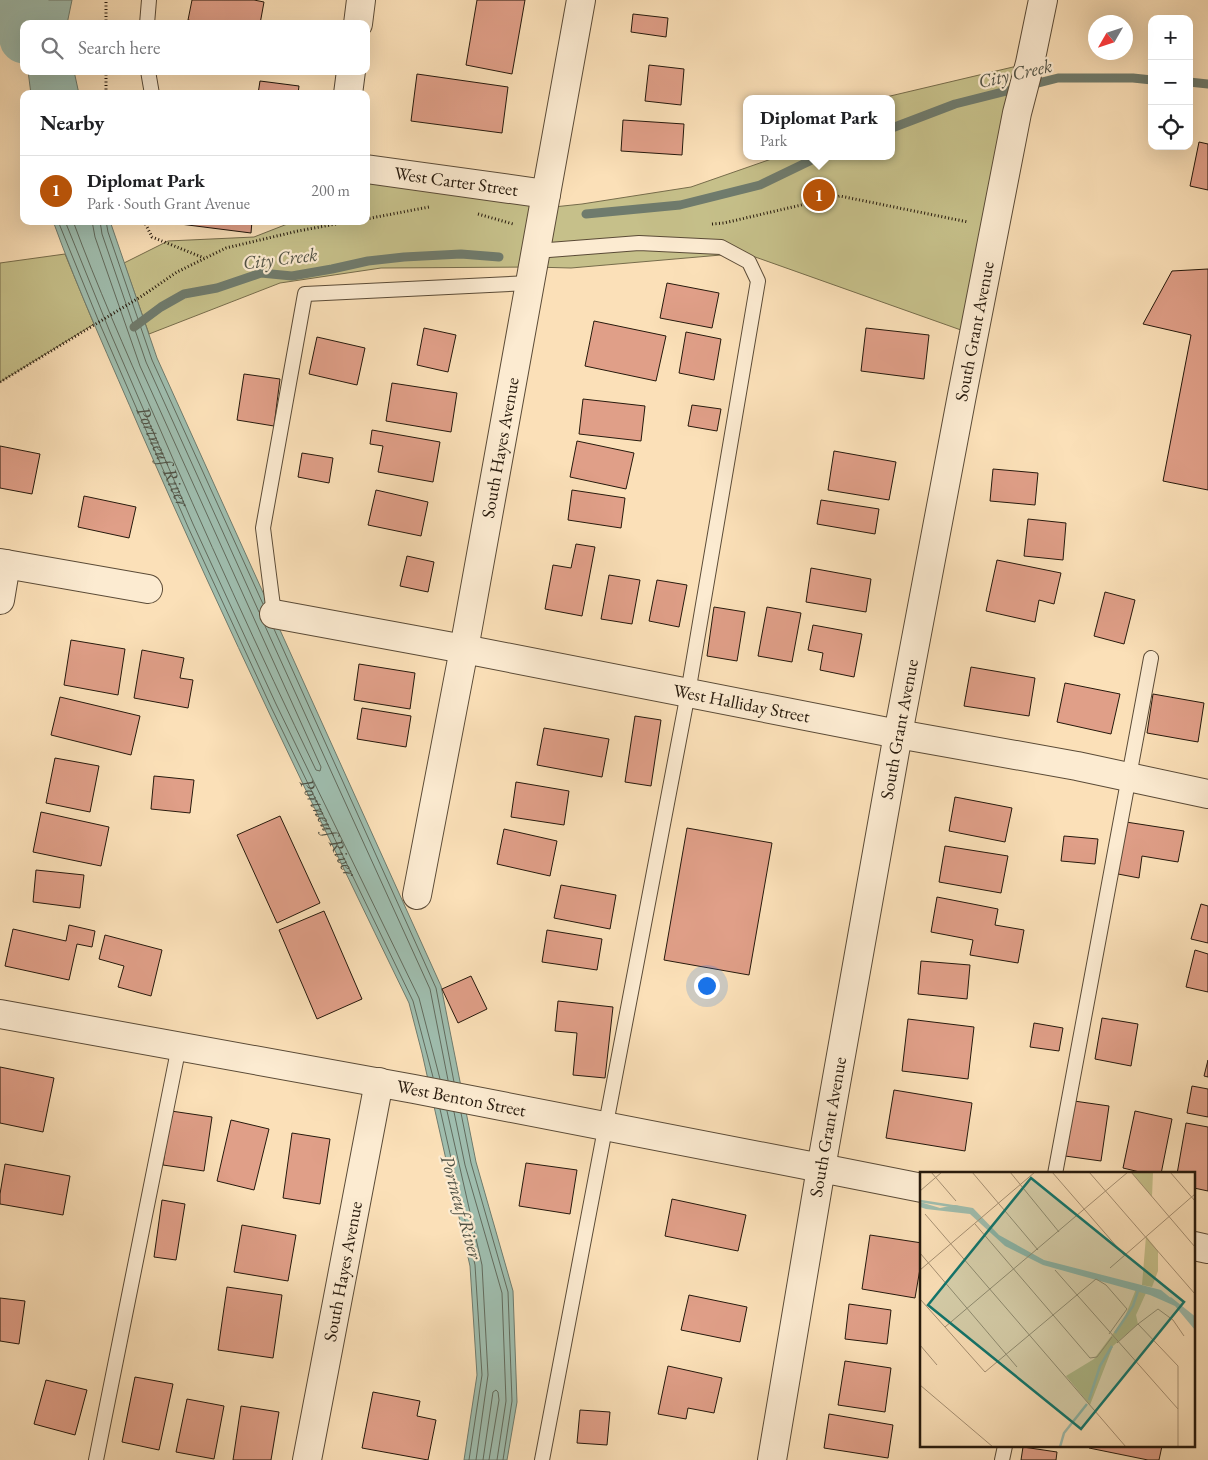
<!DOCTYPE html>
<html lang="en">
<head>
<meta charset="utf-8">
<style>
  :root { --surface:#fff; --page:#f6f6f6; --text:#202124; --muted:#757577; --line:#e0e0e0; --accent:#b45309 }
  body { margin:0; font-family:"EB Garamond",serif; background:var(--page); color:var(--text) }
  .controls { position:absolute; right:15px; top:15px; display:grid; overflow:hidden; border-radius:10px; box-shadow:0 5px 20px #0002 }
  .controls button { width:45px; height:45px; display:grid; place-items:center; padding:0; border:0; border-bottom:1px solid var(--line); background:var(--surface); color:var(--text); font:25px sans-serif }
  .compass { position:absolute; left:1088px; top:15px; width:45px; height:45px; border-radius:50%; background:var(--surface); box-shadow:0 5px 20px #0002; rotate:231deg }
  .you { position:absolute; left:706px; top:985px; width:18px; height:18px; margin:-12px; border:4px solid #fff; border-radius:50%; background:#1a73e8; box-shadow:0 0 0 8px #1a73e833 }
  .badge { display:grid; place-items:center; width:32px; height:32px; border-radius:50%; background:var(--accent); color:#fff; font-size:16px; font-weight:700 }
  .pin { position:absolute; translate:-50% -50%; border:2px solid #fff; box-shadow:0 1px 5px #0006 }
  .popup { position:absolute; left:743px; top:95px; width:152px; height:65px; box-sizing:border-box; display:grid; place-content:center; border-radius:10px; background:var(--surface); filter:drop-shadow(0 1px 4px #0005); font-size:16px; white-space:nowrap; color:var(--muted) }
  .popup b { font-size:19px; color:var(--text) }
  .popup::after { content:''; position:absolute; left:50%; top:100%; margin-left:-10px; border:10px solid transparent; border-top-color:var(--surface) }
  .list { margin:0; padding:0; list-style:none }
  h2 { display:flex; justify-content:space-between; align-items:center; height:65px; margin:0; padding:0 20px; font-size:21px }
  h2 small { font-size:16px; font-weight:400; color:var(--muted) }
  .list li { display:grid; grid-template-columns:32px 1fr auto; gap:15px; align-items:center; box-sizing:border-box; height:70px; padding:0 20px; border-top:1px solid var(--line) }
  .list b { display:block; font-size:19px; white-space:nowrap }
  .list p { margin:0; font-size:16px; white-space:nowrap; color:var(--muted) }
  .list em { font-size:16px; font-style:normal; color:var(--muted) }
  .icon { flex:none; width:28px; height:28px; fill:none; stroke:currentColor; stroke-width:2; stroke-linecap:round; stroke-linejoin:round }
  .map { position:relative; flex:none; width:1208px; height:1460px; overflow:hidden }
  .search { position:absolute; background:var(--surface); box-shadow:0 5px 20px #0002; left:20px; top:20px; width:350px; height:55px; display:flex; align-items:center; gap:12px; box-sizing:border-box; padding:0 18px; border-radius:10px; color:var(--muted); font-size:19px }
  .panel { position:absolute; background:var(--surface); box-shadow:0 5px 20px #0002; left:20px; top:90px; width:350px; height:135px; border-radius:10px }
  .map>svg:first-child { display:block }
  .green { fill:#c6c08a; stroke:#766c4b }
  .water { fill:#9fbdae; stroke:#6f7b6d }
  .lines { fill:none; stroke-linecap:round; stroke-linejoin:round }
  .shore { stroke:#626b5d; stroke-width:1 }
  .stream { stroke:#6f7b6d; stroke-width:9 }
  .river { stroke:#9fbdae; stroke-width:49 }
  .building { fill:#e09f88; stroke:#26190c }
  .service-casing { stroke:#5b4b37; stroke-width:16 }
  .minor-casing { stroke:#5b4b37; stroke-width:30 }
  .tertiary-casing { stroke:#5b4b37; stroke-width:30 }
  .path { stroke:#26190c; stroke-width:3; stroke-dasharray:1 2.5; stroke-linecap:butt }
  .service { stroke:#fcebd1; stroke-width:14 }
  .minor { stroke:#fcebd1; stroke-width:28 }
  .tertiary { stroke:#fcebd1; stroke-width:28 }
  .labels { text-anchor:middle; stroke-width:4.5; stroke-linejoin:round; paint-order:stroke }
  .street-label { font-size:18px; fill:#26190c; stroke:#fcebd1 }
  .water-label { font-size:19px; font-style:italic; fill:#505245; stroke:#fcebd1 }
  .inset-river { fill:none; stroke:#9fbdae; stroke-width:2.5 }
  .inset-road { fill:none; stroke:#a69073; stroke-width:1 }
  .view { fill:#0f766e; fill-opacity:0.15; stroke:#0f766e; stroke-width:2.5 }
  .inset-edge { fill:none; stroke:#26190c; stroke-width:2.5 }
</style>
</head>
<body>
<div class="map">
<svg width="1208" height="1460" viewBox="0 0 1208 1460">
  <rect width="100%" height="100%" fill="#fbe0b8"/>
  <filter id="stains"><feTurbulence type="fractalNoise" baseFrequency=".004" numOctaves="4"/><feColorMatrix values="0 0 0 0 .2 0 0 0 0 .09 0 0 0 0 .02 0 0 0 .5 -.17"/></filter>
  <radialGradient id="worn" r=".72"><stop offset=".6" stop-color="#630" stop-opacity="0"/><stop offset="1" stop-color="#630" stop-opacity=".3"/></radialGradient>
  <g class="green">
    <path d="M1030,63L975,335L744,253L571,268L533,267L381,268L280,283L149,334L124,263L168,241L254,237L295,221H366V169L544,208L582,204L691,187L780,156H892V99H882L886,97Z"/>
    <path d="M65,254L94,324L0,382V263Z"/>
  </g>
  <g class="water">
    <path d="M29,0H72L67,24H27Z"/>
    <path d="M28,71H74L79,94H31Z"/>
    <path d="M53,221H110L157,358L441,986L476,1162L513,1291L517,1402L507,1460H464L477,1375L470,1266L422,1053L409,1003C317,814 225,625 141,432C111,362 79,293 53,221Z"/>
  </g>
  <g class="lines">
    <g class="shore">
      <path id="s1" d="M58,221L99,322L188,527L271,707L413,1001L433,1077"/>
      <path id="s2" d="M65,221L110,332L193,524L276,704L419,998L440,1079"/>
      <path d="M73,221C97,286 125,349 153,413C205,533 259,652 316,770L320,771L321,767L140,366L95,237L92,221"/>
      <path d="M100,221L102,234L146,362L259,612"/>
      <path d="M106,221L108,232L152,360L263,604"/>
      <path d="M265,626L430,989L448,1080"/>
      <path d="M274,629L436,988L454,1082"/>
      <path d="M440,1109L475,1265L482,1375L469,1460"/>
      <path d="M447,1111L482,1265L488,1375L476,1460"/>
      <path d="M454,1112L465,1165L502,1293L506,1401L497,1460"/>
      <path d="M461,1113L471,1163L508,1292L512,1401L503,1460"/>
      <path d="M483,1460L493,1392L496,1390L498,1392L499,1400L489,1460"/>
    </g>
    <g class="stream">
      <path d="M1189,82L1208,84"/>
      <path d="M892,128L955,104L1058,78H1133L1152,80"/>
      <path d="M586,214L680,205L760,185L820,156"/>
      <path d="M134,327L161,307L184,294L217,288L261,273L292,276L332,269L368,261L404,257L461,254L499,257"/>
    </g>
    <path class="river" d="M24,39L22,31L24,0"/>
  </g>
  <g class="building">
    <path d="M192,0H254L264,2L260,24H207L188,20Z"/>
    <path d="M477,0H525L512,74L466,65Z"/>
    <path d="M633,14L668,18L666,37L631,32Z"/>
    <path d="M649,65L684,69L681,105L645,101Z"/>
    <path d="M417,74L508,87L502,133L411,121Z"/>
    <path d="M260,81L299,86L298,94H258Z"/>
    <path d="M623,120L684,124L682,155L621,151Z"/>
    <path d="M1199,142L1208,144V190L1190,186Z"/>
    <path d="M181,221H252L251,233L180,224Z"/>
    <path d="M1208,269V490L1163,481L1191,335L1143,324L1172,271Z"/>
    <path d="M667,283L719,293L712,328L660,318Z"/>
    <path d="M594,321L666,336L656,381L585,366Z"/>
    <path d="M424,328L456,335L448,372L417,365Z"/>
    <path d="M866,328L929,335L924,379L861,371Z"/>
    <path d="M686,332L721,339L714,380L679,373Z"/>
    <path d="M317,337L365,348L357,385L309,374Z"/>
    <path d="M244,374L280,379L274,426L237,420Z"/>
    <path d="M392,383L457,393L451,432L386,421Z"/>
    <path d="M583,399L645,406L641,441L579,434Z"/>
    <path d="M692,405L721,409L717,431L688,426Z"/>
    <path d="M372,430L440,442L433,482L378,472L383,446L370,444Z"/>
    <path d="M577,441L634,453L626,489L570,477Z"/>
    <path d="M0,446L40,454L32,494L0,488Z"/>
    <path d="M834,451L896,462L889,500L828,490Z"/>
    <path d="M302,453L333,458L329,483L298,477Z"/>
    <path d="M993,469L1038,473L1035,505L990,501Z"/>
    <path d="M376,490L428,502L421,536L368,525Z"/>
    <path d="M572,490L625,498L621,528L568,520Z"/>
    <path d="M84,496L136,507L129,538L78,527Z"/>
    <path d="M821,500L879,509L875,534L817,524Z"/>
    <path d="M1028,519L1066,523L1063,560L1024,556Z"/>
    <path d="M576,544L595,547L582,616L545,609L553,565L571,568Z"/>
    <path d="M407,556L434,562L428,592L400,586Z"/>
    <path d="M997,560L1061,573L1054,604L1039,600L1035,622L986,611Z"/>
    <path d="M811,568L871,579L866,612L806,602Z"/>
    <path d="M609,575L640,580L632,624L601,619Z"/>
    <path d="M657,580L687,585L679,627L649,621Z"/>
    <path d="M1105,592L1135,600L1124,644L1094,636Z"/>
    <path d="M714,607L745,612L737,661L707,656Z"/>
    <path d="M767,607L801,613L792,662L758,656Z"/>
    <path d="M813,625L862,634L854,677L820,670L823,653L808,650Z"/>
    <path d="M71,640L125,649L118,695L64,685Z"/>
    <path d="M142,650L184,658L180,678L193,680L188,708L134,698Z"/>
    <path d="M359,664L415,673L410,709L354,700Z"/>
    <path d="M971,667L1035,678L1029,716L964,706Z"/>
    <path d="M1065,683L1120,694L1111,734L1057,722Z"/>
    <path d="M1153,694L1204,703L1198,742L1147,733Z"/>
    <path d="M60,697L140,716L131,755L51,735Z"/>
    <path d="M362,708L411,716L406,747L357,739Z"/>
    <path d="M635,716L661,720L651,786L625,782Z"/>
    <path d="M544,728L609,739L602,777L537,765Z"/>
    <path d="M55,758L99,766L90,812L46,803Z"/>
    <path d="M154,776L194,780L190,813L151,809Z"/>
    <path d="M516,782L569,791L564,825L511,817Z"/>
    <path d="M955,797L1012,808L1005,842L949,831Z"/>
    <path d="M41,812L109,827L101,866L33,852Z"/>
    <path d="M280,816L320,903L277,923L237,835Z"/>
    <path d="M1126,822L1184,831L1178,862L1142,856L1139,878L1118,874Z"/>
    <path d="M687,828L772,843L749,975L664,960Z"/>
    <path d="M504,829L557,841L550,876L497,864Z"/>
    <path d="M1064,836L1098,839L1095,864L1061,861Z"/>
    <path d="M945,846L1008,856L1001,893L939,882Z"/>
    <path d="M36,870L84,875L80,908L33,902Z"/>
    <path d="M561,885L616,895L610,929L554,918Z"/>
    <path d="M937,897L998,909L995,925L1024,930L1018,963L970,955L973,940L931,932Z"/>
    <path d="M1201,904L1208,906V943L1191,939Z"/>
    <path d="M324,911L362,999L317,1019L279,930Z"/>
    <path d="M69,925L95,931L92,947L77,944L69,980L5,966L13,929L66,941Z"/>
    <path d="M547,930L602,939L597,970L542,962Z"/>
    <path d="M105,935L162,950L151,996L118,987L124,966L99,959Z"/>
    <path d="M1195,950L1208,954V992L1186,987Z"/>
    <path d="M921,961L970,965L967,999L918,994Z"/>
    <path d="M471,976L487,1009L458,1023L442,989Z"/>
    <path d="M558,1001L613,1007L605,1078L573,1075L577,1033L555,1031Z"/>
    <path d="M1102,1018L1138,1024L1131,1066L1095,1059Z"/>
    <path d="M908,1019L974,1027L968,1079L902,1071Z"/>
    <path d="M1034,1023L1063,1028L1059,1051L1030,1047Z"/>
    <path d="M1208,1060V1077L1204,1076Z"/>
    <path d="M0,1067L54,1078L43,1132L0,1123Z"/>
    <path d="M1192,1086L1208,1089V1117L1187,1113Z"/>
    <path d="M894,1090L972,1103L965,1151L886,1138Z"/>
    <path d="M1074,1101L1109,1106L1101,1161L1065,1156Z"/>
    <path d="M171,1111L212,1117L204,1171L163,1165Z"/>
    <path d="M1135,1111L1172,1119L1161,1174H1148L1123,1168Z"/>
    <path d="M231,1120L269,1129L254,1190L217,1181Z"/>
    <path d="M1186,1123L1208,1127V1191L1194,1188V1174H1177Z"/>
    <path d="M292,1133L330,1139L320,1204L283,1198Z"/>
    <path d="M526,1163L577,1170L570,1214L519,1206Z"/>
    <path d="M5,1164L70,1176L63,1215L0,1204V1194Z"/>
    <path d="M672,1199L746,1215L738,1251L665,1236Z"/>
    <path d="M162,1200L185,1204L176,1260L154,1257Z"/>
    <path d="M242,1225L296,1235L288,1281L234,1272Z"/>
    <path d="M870,1235L922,1243V1257L915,1298L862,1289Z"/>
    <path d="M227,1287L282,1295L273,1358L218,1350Z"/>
    <path d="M689,1295L747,1307L740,1342L681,1330Z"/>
    <path d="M0,1298L25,1301L19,1344L0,1341Z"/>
    <path d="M849,1304L891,1310L887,1344L845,1339Z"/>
    <path d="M845,1361L891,1368L885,1412L838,1405Z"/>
    <path d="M668,1366L722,1378L714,1413L688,1408L686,1419L658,1414Z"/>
    <path d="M135,1377L173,1384L159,1450L122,1442Z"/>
    <path d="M46,1380L87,1390L75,1435L34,1424Z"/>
    <path d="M373,1392L420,1401L417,1416L436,1420L428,1460L362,1448Z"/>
    <path d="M187,1399L224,1406L214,1459L176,1452Z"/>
    <path d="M241,1406L279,1412L271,1460H233Z"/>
    <path d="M580,1410L610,1412L607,1445L577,1443Z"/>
    <path d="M829,1414L893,1425L888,1458L824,1448Z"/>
    <path d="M1089,1446H1162L1159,1460H1148L1089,1448Z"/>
    <path d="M1023,1447L1057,1452L1056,1460H1021Z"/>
  </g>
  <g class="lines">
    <defs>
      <g id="service">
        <path d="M147,24L149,0"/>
        <path d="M148,71L152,94"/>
        <path d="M536,251L639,243L721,247L749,262L758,281L688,693L542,1460"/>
        <path d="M274,614L263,528L305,294L530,283"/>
        <path d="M1055,1174L1151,658"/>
        <path d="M96,1460L179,1046"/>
        <path d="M1002,1460L1005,1446"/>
      </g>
      <g id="minor">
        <path d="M358,24L361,0"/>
        <path d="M348,94L351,71"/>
        <path id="s3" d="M366,169L546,194"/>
        <path d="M0,563L148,589"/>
        <path d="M0,600L6,564"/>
        <path id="s4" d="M274,614L464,649L898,734L1077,766L1208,794"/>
        <path id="s5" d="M417,895L464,649L581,0"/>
        <path d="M1194,1246L1208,1249"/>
        <path d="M772,1460L821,1168L922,1188"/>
      </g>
      <g id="tertiary">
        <path id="s6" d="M0,1014L414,1089L821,1168L898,734L962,395L1017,113L1030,63L1043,0"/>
        <path id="s7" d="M307,1460L379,1082"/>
      </g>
    </defs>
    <use href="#service" class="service-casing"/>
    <use href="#minor" class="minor-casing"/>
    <use href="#tertiary" class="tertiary-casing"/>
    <g class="path">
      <path d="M106,24V0"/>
      <path d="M106,71V94"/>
      <path d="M478,214L513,224"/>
      <path d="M366,219L429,207"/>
      <path d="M144,221L152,237L204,258"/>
      <path d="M712,224L724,223L840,196L968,222"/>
      <path d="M0,382L142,296L177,272L226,248L298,231L352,221"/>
    </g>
    <use href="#service" class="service"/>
    <use href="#minor" class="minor"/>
    <use href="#tertiary" class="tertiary"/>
  </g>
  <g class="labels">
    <g class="street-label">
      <text dy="6" stroke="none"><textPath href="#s3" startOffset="91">West Carter Street</textPath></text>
      <text dy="6" stroke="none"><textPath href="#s6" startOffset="1686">South Grant Avenue</textPath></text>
      <text dy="6" stroke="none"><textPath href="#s5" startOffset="455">South Hayes Avenue</textPath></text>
      <text dy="6" stroke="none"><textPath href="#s4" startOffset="476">West Halliday Street</textPath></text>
      <text dy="6" stroke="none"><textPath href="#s6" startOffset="1281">South Grant Avenue</textPath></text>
      <text dy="6" stroke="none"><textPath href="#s6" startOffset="469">West Benton Street</textPath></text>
      <text transform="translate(828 1127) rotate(-80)" y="6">South Grant Avenue</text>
      <text dy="6" stroke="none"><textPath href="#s7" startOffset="192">South Hayes Avenue</textPath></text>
    </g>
    <g class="water-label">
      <text transform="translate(1015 73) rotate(-13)" y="7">City Creek</text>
      <text transform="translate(280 258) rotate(-7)" y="7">City Creek</text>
      <text dy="7" stroke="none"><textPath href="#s2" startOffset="255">Portneuf River</textPath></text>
      <text dy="7" stroke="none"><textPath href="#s1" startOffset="664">Portneuf River</textPath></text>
      <text transform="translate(462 1207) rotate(74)" y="7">Portneuf River</text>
    </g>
  </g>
  <g transform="translate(920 1172)">
    <rect width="275" height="275" fill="#fbe0b8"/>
    <path d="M211,0H233L232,25ZM226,64L238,79V99L232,115L222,113ZM216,117L226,121L216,143L218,152L193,174L170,233L146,204L174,187L204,147Z" fill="#c6c08a"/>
    <path d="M0,30L20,36L35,33L53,36L79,63L124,88L241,118L275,146V158L255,134L230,123L123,93L85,74L50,42L6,37L0,35Z" fill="#9fbdae"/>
    <path class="inset-river" d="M0,29L38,35M250,126L275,146M195,161L213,134L218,119M169,228L180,194L192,174M140,275L144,261L167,232"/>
    <path class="inset-road" d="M11,0L36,29M52,0L118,78M90,0L139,60M132,0L204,83M169,0L275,122M211,0L275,75M250,0L275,29M0,19L22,0M5,42L206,275M55,52L170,186L177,185L192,165M0,81L97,195M190,96L275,22M0,98L115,0M135,98L258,237M0,127L65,200L176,107L186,113L207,137L189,162M218,152L238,137L253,148L264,164M25,155L208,0M197,171L218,152L258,194V275M0,173L17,193M0,213L73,275"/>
    <path class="view" d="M111,6L264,130L161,257L8,133Z"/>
    <rect width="275" height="275" class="inset-edge"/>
  </g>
  <rect width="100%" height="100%" filter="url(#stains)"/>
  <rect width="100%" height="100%" fill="url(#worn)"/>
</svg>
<div class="controls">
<button>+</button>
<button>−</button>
<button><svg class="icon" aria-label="locate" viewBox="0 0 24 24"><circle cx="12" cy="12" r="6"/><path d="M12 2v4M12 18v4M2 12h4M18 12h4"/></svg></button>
</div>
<svg class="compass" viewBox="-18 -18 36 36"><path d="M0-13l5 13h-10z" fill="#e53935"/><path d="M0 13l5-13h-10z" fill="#757577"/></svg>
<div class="you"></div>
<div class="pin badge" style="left:819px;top:195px">1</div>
<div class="popup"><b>Diplomat Park</b>Park</div>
<div class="search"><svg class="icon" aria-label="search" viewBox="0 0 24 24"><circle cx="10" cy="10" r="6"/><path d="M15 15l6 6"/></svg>Search here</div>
<section class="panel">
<h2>Nearby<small></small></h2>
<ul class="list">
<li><span class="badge">1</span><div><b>Diplomat Park</b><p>Park · South Grant Avenue</p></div><em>200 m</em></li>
</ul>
</section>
</div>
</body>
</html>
